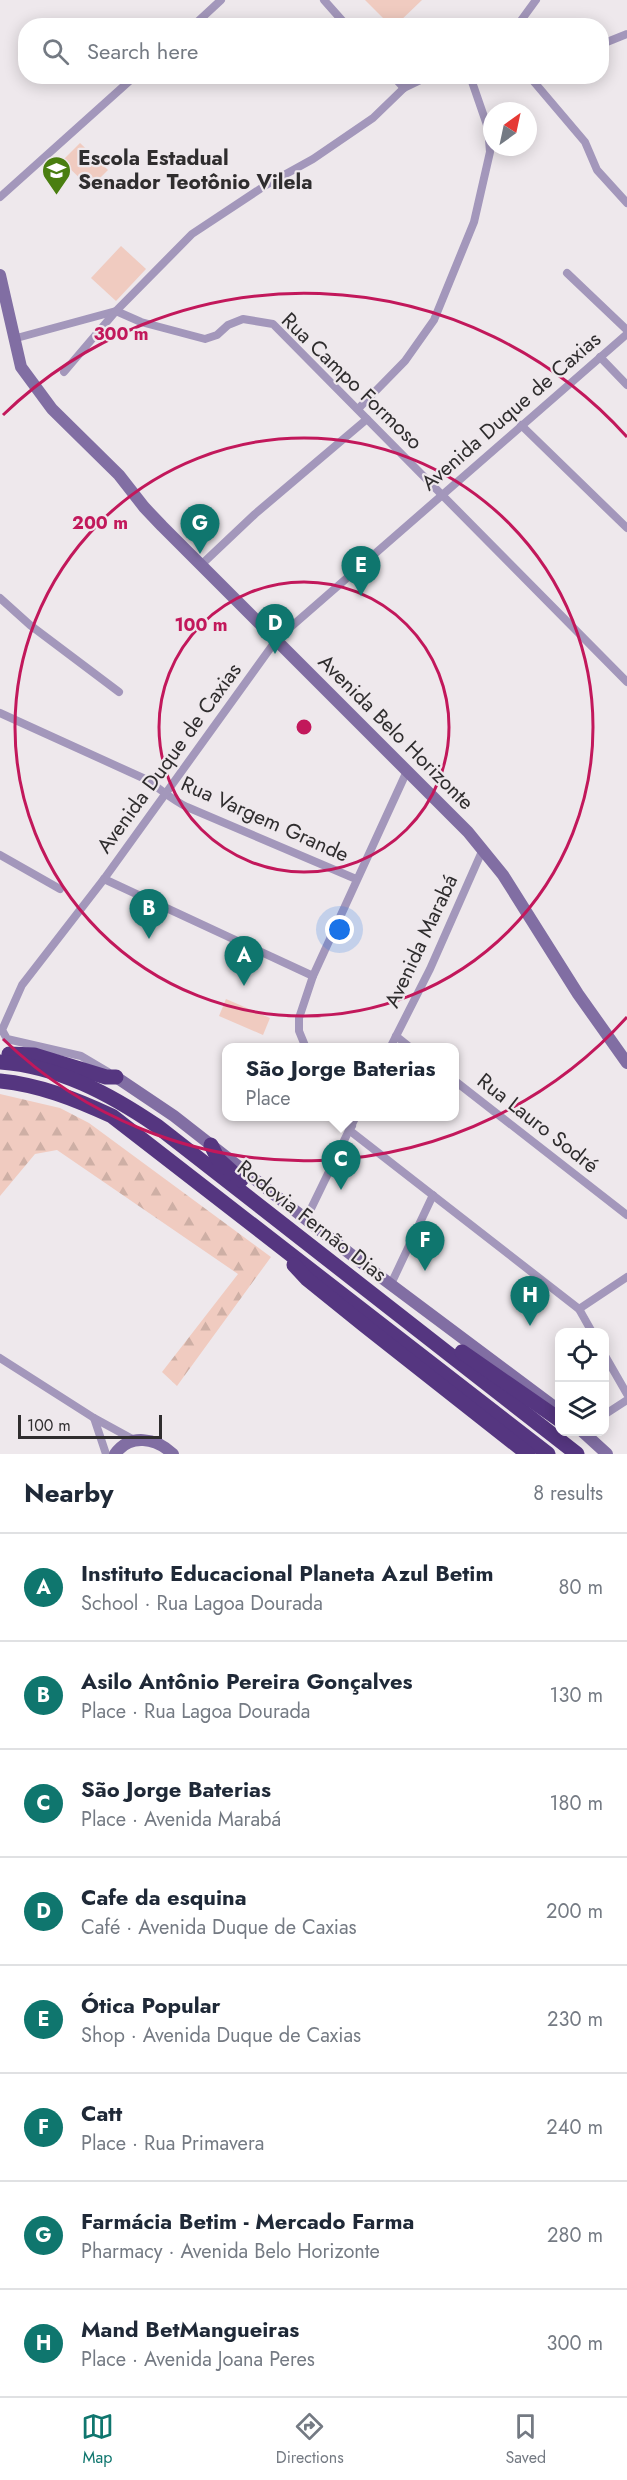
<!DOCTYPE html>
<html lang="en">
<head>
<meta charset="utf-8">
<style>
  :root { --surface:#fff; --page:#f2f2f3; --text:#1f2937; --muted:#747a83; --line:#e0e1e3; --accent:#0f766e }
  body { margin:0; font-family:Jost,sans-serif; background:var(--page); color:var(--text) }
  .controls { position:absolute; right:18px; bottom:18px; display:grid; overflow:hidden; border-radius:12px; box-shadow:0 3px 15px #0003 }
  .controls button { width:54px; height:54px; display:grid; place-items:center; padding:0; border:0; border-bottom:2px solid var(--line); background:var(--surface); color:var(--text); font:30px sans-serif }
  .compass { position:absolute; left:483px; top:102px; width:54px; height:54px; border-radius:50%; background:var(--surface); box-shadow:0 3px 15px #0003; rotate:33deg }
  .scale { position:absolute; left:18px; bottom:15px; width:144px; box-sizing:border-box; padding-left:6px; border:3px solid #2f2d2e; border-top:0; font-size:16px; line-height:21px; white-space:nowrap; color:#2f2d2e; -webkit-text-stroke:4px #eee8ec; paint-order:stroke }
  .you { position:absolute; left:340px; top:930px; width:21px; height:21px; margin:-15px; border:4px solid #fff; border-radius:50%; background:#1a73e8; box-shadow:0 0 0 9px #1a73e833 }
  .badge { display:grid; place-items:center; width:39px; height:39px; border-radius:50%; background:var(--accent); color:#fff; font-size:20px; font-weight:700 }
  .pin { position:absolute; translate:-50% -50px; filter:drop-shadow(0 2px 3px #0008) }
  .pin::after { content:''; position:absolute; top:32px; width:21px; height:18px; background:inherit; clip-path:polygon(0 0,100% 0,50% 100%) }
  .popup { position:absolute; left:222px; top:1043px; width:237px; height:78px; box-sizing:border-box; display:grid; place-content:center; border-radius:12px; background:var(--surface); filter:drop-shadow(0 2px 4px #0005); font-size:20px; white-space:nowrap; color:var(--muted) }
  .popup b { font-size:22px; color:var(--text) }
  .popup::after { content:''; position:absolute; left:50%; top:100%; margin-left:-12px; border:12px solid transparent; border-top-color:var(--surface) }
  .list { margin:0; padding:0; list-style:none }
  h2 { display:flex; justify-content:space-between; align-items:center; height:78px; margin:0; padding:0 24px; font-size:26px }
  h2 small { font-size:20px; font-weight:400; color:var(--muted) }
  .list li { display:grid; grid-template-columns:39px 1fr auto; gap:18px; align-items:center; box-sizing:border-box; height:108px; padding:0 24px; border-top:2px solid var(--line) }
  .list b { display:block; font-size:22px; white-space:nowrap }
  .list p { margin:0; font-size:20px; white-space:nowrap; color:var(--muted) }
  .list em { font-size:20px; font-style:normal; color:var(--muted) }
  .icon { flex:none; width:33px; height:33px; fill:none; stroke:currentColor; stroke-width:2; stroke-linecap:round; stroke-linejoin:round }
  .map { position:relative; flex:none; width:627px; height:1454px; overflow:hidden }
  .search { position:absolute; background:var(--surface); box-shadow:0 3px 15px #0003; left:18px; right:18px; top:18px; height:66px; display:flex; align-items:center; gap:15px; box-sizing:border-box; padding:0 21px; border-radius:24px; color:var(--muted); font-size:22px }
  .sheet { height:942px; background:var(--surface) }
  nav { display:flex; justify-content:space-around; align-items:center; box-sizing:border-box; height:84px; border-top:2px solid var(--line); background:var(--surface); font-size:16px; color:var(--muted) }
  nav a { display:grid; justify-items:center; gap:3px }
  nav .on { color:var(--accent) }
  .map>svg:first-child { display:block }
  .grass { fill:#f0cbc0 }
  .forest { fill:url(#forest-firs) }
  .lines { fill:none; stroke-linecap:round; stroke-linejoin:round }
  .street { stroke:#a397bb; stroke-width:8 }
  .secondary { stroke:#816ea3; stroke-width:12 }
  .highway { stroke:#553680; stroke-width:15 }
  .ring { fill:none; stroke:#c2185b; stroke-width:3 }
  .labels { text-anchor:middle; stroke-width:4.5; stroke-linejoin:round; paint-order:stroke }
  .poi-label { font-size:21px; font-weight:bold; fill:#2f2d2e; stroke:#eee8ec; text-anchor:start }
  .street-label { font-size:21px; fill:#2f2d2e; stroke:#eee8ec }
  .centre { fill:#c2185b; stroke:#eee8ec; stroke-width:3 }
  .ring-label { font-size:18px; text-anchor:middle; font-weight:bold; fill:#c2185b; stroke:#eee8ec; stroke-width:4.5; stroke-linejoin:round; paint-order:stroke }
</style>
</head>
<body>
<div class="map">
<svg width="627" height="1454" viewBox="0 0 627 1454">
  <defs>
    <pattern id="forest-firs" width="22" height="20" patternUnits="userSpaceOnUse" patternTransform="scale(1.5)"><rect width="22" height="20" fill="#f0cbc0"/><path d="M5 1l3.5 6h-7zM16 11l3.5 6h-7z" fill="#ceafa5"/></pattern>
  </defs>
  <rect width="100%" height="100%" fill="#eee8ec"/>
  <g class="grass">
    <path d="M365,0H422L396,25L391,26Z"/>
    <path d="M80,143L108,170L90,188L62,161Z"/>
    <path d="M121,246L146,269L116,301L91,278Z"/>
    <path d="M226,999L270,1018L263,1035L219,1016Z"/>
  </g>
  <path class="forest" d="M0,1094L60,1108L89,1123L271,1257L177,1386L162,1372L238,1274L57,1150L35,1154L0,1196Z"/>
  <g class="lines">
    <g class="street">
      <path d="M324,0L347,26"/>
      <path d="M193,26L221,0"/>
      <path d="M517,26L536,0"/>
      <path d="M602,44L627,34"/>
      <path d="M393,76L404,88"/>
      <path d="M529,76L585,142L597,170L627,203"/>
      <path d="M0,197L135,76"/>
      <path d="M567,273L627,330"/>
      <path d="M13,339L116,311L141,322L205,339L217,335L228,325L243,319L273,324L627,682"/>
      <path d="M600,357L627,385"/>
      <path d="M64,372L116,311L192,234L266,185L313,159L373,118L404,88L429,76"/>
      <path d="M358,409L405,361L434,320L474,222L490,152L488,128L470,76"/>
      <path d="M521,425L627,528"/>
      <path d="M201,565L255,514L367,419"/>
      <path d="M0,598L30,625L119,692"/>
      <path d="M0,713L143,778C159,787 170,799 187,807L356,879"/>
      <path d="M0,855L60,889"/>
      <path d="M104,879L313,976"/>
      <path d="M396,1036L411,1048"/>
      <path d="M306,1048L299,1031V1018L313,976L407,771"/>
      <path d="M390,1048L430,969L483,849"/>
      <path d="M108,1072L81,1056L7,1039L2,1030L22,985L104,879L277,639L627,334"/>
      <path d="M455,1081L627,1215"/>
      <path d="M338,1116L352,1126"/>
      <path d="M349,1130L579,1309L592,1332"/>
      <path d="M306,1219L356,1116"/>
      <path d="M391,1284L433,1195"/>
      <path d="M579,1309L627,1277"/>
      <path d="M604,1354L627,1394"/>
      <path d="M0,1358L94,1418"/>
      <path d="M604,1415L627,1400"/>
      <path d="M106,1454L94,1418L136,1441"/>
    </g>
    <g class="secondary">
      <path d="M0,275L21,367L52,409L119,475L144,507L162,526L468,832L503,875L578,994L627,1063"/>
      <path d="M116,1077L174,1116L362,1263L560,1411"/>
      <path d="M583,1432L607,1454"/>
      <path d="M115,1454C130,1433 156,1438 173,1454"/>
    </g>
    <g class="highway">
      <path d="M9,1054L34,1055L106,1077H116"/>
      <path d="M0,1062C58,1066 110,1094 157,1126L577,1454"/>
      <path d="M0,1081C40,1085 75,1099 112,1116L548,1454"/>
      <path d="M211,1145L218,1159L241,1180"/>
      <path d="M294,1265L307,1279L364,1325L528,1454"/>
      <path d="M462,1352L560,1420"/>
    </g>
  </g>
  <g class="ring">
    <circle cx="304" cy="727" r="145"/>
    <circle cx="304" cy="727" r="289"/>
    <path d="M627 1017A434 434 0 0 1 3 1039M3 415A434 434 0 0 1 627 437"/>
  </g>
  <defs>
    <symbol id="school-pin" viewBox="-11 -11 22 30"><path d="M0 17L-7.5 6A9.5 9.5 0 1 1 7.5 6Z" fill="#4a7e10" stroke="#eee8ec"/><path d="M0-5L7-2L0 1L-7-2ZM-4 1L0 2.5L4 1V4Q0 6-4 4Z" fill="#fff"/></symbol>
  </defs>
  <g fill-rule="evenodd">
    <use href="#school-pin" x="40" y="154" width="33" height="45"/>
  </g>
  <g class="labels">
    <g class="poi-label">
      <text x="78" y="165">Escola Estadual<tspan x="78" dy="24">Senador Teotônio Vilela</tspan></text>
    </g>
    <g class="street-label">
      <text transform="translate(352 381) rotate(44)" y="7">Rua Campo Formoso</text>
      <text transform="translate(511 411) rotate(-41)" y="7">Avenida Duque de Caxias</text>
      <text transform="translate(396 732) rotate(45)" y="7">Avenida Belo Horizonte</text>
      <text transform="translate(169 758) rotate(-54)" y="7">Avenida Duque de Caxias</text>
      <text transform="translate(265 819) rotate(24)" y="7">Rua Vargem Grande</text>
      <text transform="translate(421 941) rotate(-65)" y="7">Avenida Marabá</text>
      <text transform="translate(538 1123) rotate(38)" y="7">Rua Lauro Sodré</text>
      <text transform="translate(312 1221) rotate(38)" y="7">Rodovia Fernão Dias</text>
    </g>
  </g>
  <circle cx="304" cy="727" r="9" class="centre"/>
  <g class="ring-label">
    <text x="121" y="340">300 m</text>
    <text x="100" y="529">200 m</text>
    <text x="201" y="631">100 m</text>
  </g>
</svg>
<div class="controls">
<button><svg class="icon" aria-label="locate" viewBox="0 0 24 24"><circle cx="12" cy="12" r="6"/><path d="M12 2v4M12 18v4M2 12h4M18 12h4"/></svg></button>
<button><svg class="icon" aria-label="layers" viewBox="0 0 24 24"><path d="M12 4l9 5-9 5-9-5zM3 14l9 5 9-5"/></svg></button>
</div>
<svg class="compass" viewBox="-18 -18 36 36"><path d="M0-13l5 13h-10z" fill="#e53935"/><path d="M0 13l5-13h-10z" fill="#747a83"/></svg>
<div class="scale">100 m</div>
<div class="you"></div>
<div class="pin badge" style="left:244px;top:986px">A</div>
<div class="pin badge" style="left:149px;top:939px">B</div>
<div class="pin badge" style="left:341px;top:1190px">C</div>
<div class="popup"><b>São Jorge Baterias</b>Place</div>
<div class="pin badge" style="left:275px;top:654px">D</div>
<div class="pin badge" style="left:361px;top:596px">E</div>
<div class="pin badge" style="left:425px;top:1271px">F</div>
<div class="pin badge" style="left:200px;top:554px">G</div>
<div class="pin badge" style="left:530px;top:1326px">H</div>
<div class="search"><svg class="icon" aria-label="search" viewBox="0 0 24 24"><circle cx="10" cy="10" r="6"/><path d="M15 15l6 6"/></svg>Search here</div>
</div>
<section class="sheet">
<h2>Nearby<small>8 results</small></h2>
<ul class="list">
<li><span class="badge">A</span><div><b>Instituto Educacional Planeta Azul Betim</b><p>School · Rua Lagoa Dourada</p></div><em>80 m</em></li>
<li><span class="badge">B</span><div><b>Asilo Antônio Pereira Gonçalves</b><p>Place · Rua Lagoa Dourada</p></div><em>130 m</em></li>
<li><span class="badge">C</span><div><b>São Jorge Baterias</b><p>Place · Avenida Marabá</p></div><em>180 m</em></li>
<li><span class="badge">D</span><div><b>Cafe da esquina</b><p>Café · Avenida Duque de Caxias</p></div><em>200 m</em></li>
<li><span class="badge">E</span><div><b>Ótica Popular</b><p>Shop · Avenida Duque de Caxias</p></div><em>230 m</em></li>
<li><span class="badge">F</span><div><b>Catt</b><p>Place · Rua Primavera</p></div><em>240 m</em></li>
<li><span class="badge">G</span><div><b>Farmácia Betim - Mercado Farma</b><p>Pharmacy · Avenida Belo Horizonte</p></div><em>280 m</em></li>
<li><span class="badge">H</span><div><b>Mand BetMangueiras</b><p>Place · Avenida Joana Peres</p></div><em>300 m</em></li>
</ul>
</section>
<nav>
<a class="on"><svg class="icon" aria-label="map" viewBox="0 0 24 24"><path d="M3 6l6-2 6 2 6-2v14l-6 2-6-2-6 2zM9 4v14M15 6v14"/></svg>Map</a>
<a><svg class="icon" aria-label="directions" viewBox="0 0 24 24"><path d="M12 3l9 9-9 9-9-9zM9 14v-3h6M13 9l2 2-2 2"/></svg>Directions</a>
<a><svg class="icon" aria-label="saved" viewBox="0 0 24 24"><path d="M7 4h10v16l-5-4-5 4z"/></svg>Saved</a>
</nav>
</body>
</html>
